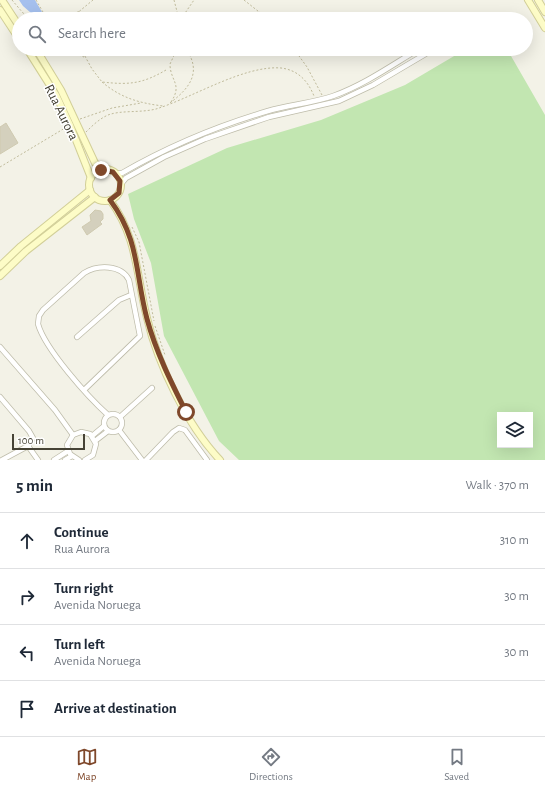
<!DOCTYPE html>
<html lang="en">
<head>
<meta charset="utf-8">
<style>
  :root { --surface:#fff; --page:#f2f2f3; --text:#1f2937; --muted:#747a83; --line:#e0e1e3; --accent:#7f482b }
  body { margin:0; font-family:"Alegreya Sans",sans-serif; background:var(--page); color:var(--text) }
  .controls { position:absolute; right:12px; bottom:12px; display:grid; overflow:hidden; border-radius:0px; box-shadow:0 4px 16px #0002 }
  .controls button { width:36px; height:36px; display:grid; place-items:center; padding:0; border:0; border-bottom:1px solid var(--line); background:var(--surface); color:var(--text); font:20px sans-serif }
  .scale { position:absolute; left:12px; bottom:10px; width:73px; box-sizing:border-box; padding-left:4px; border:2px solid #464336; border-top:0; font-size:11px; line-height:14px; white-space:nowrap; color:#464336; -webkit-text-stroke:3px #fff; paint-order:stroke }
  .stop { position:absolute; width:12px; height:12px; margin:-9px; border:3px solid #7f482b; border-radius:50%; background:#fff }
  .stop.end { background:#7f482b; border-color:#fff; box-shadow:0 1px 4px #0008 }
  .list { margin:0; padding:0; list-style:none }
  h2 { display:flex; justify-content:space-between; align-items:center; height:52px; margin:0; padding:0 16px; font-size:17px }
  h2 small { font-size:13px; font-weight:400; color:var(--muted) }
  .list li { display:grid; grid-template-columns:26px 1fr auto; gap:12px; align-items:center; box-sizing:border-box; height:56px; padding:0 16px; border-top:1px solid var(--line) }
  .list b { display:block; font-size:15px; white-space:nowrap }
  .list p { margin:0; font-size:13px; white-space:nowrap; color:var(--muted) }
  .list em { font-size:13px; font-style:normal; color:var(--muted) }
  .icon { flex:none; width:22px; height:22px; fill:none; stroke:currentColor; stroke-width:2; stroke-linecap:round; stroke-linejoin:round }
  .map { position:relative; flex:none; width:545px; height:460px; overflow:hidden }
  .search { position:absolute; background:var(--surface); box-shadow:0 4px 16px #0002; left:12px; right:12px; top:12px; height:44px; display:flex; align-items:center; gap:10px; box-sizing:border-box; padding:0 14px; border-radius:22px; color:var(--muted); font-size:15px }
  .sheet { height:276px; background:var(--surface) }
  nav { display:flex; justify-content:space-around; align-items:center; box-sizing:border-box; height:56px; border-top:1px solid var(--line); background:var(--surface); font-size:11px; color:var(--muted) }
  nav a { display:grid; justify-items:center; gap:2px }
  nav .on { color:var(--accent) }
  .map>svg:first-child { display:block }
  .green { fill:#c2e6b1; fill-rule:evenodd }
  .water { fill:#a5c0ee }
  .building { fill:#d4d0bd; stroke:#cfcab0 }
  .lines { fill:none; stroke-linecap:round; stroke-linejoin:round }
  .street-casing { stroke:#bebcaa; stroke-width:6 }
  .secondary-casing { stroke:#d2cf98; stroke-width:8 }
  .path { stroke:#c0bb9b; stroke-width:1; stroke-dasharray:2 2; stroke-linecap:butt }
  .street { stroke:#fff; stroke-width:4.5 }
  .secondary { stroke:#fdfcc7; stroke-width:6 }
  .route { stroke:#7f482b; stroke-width:5 }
  .labels { text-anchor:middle; stroke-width:3; stroke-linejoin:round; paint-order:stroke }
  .street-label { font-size:14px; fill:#464336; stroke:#fff }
</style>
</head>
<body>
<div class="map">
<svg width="545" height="460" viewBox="0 0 545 460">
  <rect width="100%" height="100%" fill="#f3f2e7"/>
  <path class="green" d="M466,49H507L545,115V460H239L219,441L164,336L151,263L134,219L128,194L227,148L321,120L405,85ZM500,415H530V445H500Z"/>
  <path class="water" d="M19,0H35L42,12L53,19H38L23,6Z"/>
  <g class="building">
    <path d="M6,123L18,143L0,154V127Z"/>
    <path d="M95,210L101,211L103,214V219L100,222L102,224L87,235L82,227L91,221L90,215Z"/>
  </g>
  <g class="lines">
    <defs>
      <g id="street">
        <path d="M483,19L493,17L494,19"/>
        <path d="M116,174L122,173C169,146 217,126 268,111C289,105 312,103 333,96C364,85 392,65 419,49"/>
        <path d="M121,184L126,178L164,157L205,139L269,117L339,101L373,85L434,49"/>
        <path d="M77,337L119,300L131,295"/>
        <path d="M0,347L55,410L73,435"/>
        <path d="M84,390L140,336L129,280C121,264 97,265 84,273L43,310L39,316L38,324C45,349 88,397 108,415"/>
        <path d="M0,397L29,431L33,438L28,446L2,460"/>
        <circle cx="113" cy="423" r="9"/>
        <path d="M120,417L152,388"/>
        <path d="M119,430L142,460"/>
        <path d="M92,436L104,426"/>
        <path d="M95,441L108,431"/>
        <path d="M28,446L38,460"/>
        <path d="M54,460L68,451"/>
        <path d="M65,460L72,456"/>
        <path d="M79,460L70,454L67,445L73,435L81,432L90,434L96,444L93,455L85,460"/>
        <path d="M146,460L173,432L179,428L185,430L207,460"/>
      </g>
      <g id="secondary">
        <path d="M2,0L19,26"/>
        <path d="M528,0L545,28"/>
        <path d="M538,0L545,12"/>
        <path d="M0,10L19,39"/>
        <path d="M27,49L56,95L70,125L91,178"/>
        <path d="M36,49L61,90L95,163L105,170"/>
        <circle cx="105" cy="185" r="16"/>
        <path d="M110,200C138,238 136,275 147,318C158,365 187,425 220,460"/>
        <path d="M0,266L21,246L90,190"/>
        <path d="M0,276L26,251L95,197"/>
      </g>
    </defs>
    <use href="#street" class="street-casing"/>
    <use href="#secondary" class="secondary-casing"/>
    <g class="path">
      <path d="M12,0L23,13L32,19"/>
      <path d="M36,0L47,19"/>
      <path d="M174,0L179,19"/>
      <path d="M244,0L268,19"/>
      <path d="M78,11L80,19"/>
      <path d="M70,19L93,0"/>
      <path d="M181,19L194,0"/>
      <path d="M64,49L84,57"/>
      <path d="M81,49L92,69L102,82C129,85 142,84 166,70"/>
      <path d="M294,49L307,67L322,95"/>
      <path d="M102,82C121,98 139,103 163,106"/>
      <path d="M171,102C183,84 170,81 170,64L177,49"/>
      <path d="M170,103C190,88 202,72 186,49"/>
      <path d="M80,119L112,108L141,103"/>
      <path d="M86,132C92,126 99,119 108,115C121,110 140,113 156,109C192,98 244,65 281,68C298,70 308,81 314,96"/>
      <path d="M0,167L65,128"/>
      <path d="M132,227L139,242L154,321"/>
      <path d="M155,326L165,355"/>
    </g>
    <use href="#street" class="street"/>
    <use href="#secondary" class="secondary"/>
  </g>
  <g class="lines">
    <path class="route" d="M101,170L113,172L120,181L119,193L110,200C140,240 135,274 147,319C156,352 171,382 186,412"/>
  </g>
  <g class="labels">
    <g class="street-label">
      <text transform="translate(62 112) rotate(64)" y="5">Rua Aurora</text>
    </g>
  </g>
</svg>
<div class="controls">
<button><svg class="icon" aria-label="layers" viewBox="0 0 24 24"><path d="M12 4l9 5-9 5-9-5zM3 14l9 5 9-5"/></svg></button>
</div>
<div class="scale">100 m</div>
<div class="stop" style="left:186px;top:412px"></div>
<div class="stop end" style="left:101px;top:170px"></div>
<div class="search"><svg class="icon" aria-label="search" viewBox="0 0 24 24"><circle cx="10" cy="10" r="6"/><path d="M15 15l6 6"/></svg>Search here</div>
</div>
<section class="sheet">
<h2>5 min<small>Walk · 370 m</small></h2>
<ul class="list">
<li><svg class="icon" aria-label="ahead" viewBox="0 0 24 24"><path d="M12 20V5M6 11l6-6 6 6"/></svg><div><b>Continue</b><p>Rua Aurora</p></div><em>310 m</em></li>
<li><svg class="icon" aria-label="right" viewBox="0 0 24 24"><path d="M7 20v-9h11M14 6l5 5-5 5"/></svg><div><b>Turn right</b><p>Avenida Noruega</p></div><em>30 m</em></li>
<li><svg class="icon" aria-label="left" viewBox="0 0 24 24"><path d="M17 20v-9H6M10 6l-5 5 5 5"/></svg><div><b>Turn left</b><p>Avenida Noruega</p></div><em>30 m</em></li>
<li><svg class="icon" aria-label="arrive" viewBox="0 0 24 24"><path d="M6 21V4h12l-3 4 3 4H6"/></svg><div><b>Arrive at destination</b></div></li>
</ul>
</section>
<nav>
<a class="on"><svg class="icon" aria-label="map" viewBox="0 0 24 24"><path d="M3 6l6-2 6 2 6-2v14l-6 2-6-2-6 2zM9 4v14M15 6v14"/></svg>Map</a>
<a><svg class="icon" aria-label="directions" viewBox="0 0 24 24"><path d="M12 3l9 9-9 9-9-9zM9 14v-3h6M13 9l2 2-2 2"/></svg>Directions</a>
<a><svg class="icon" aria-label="saved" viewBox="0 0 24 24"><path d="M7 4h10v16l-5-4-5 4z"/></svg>Saved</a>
</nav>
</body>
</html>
